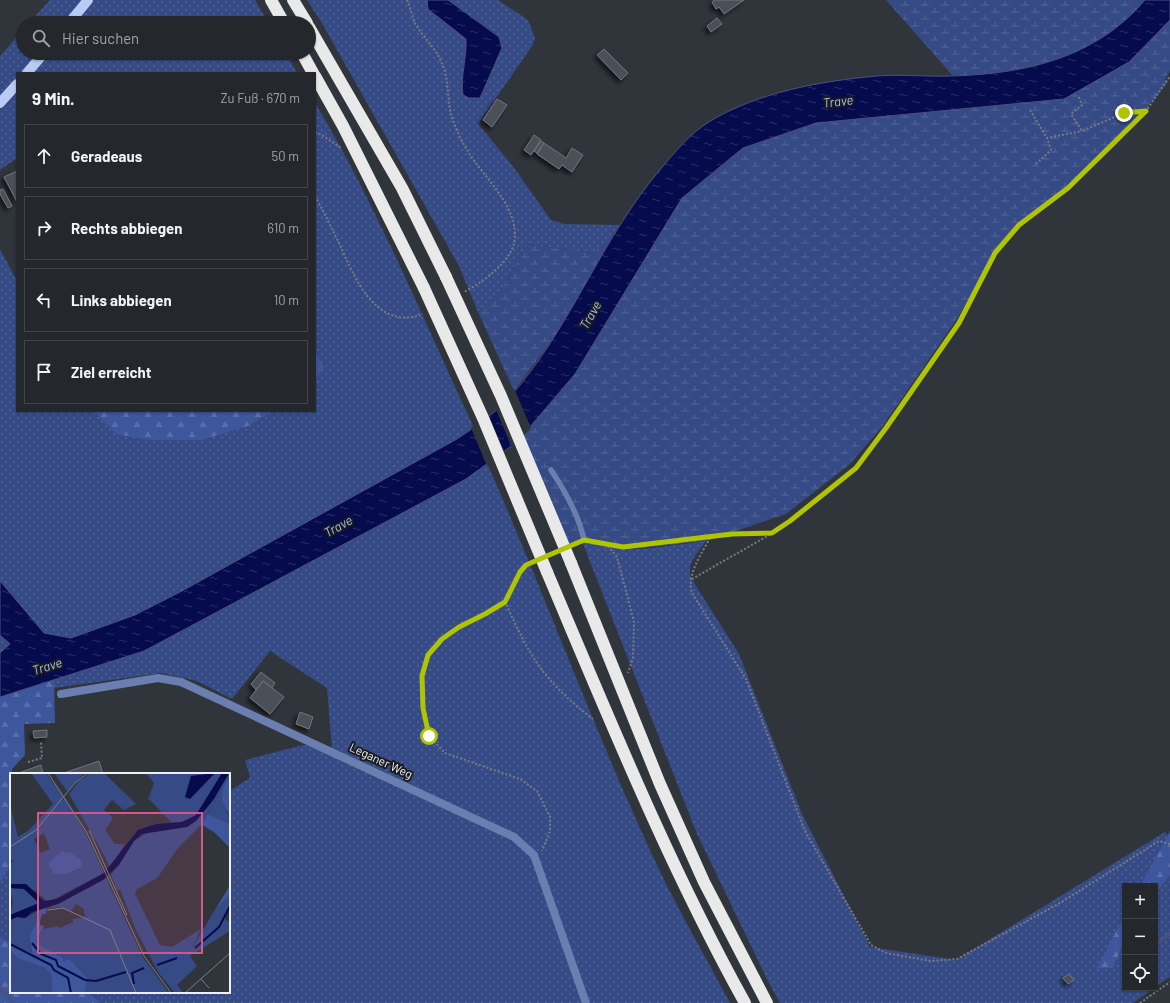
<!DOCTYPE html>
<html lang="de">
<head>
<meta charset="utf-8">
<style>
  :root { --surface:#24272c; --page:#303338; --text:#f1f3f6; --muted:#a3a5a9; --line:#414448 }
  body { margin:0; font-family:Barlow,sans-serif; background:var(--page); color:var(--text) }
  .controls { position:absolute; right:12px; bottom:12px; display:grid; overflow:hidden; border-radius:0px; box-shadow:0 1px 3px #0004 }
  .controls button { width:36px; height:36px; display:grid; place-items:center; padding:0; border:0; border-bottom:1px solid var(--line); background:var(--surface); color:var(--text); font:20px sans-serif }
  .stop { position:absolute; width:12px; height:12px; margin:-9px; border:3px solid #b0c501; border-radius:50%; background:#fff }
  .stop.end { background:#b0c501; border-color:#fff; box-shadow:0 1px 4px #0008 }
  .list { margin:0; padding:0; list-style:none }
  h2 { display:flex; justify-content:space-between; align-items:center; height:52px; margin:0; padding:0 16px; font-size:17px }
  h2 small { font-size:13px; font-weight:400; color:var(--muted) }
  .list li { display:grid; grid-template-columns:26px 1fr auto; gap:12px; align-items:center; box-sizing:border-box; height:64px; margin:0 8px 8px; padding:0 8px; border:1px solid var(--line); border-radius:0px }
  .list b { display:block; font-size:15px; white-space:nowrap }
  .list em { font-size:13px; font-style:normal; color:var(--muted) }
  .icon { flex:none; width:22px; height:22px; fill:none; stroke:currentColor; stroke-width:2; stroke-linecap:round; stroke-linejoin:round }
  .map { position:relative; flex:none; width:1170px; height:1003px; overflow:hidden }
  .search { position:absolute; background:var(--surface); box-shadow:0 1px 3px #0004; left:16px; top:16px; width:300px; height:44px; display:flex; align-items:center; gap:10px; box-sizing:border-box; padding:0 14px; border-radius:22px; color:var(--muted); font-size:15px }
  .panel { position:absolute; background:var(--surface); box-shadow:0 1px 3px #0004; left:16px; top:72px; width:300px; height:340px; border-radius:0px }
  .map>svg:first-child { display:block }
  .grass { fill:url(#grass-dots) }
  .forest { fill:url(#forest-firs) }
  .wetland { fill:url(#wetland-marsh) }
  .water { fill:url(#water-ripples); stroke:#4b507f }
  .pier { fill:#30343b }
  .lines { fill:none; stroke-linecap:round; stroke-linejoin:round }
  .stream { stroke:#4b507f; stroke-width:3 }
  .building { fill:#4c5058; stroke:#71757d; filter:url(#shadow) }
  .path { stroke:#787b82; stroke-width:2; stroke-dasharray:2 2; stroke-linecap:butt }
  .service { stroke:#6a7eaf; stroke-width:5.5 }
  .minor { stroke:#6a7eaf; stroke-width:8 }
  .primary { stroke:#b9cbf3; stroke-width:10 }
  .motorway { stroke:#e9e9e9; stroke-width:12 }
  .motorway-bridge { stroke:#e9e9e9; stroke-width:12 }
  .route { stroke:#b0c501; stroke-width:5 }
  .labels { text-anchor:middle; stroke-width:4; stroke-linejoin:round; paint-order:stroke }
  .street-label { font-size:12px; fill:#eef0f5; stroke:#1a1b1f }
  .water-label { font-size:13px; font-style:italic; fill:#a6bef9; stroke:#1a1b1f }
  .inset-river { fill:none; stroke:#050b4d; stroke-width:2 }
  .inset-road { fill:none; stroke:#7c7f85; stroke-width:1 }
  .view { fill:#cf5989; fill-opacity:0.15; stroke:#cf5989; stroke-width:2 }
  .inset-edge { fill:none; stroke:#eef0f5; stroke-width:2 }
</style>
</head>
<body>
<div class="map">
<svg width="1170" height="1003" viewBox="0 0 1170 1003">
  <defs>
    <pattern id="grass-dots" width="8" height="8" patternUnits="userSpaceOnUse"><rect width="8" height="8" fill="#364b85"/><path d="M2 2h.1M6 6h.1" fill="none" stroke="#536597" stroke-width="1.8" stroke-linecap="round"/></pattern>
    <pattern id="forest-firs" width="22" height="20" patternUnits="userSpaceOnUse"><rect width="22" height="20" fill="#3e569c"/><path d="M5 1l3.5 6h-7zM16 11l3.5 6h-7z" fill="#5a6faa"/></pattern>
    <pattern id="wetland-marsh" width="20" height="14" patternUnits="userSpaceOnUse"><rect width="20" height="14" fill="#364b85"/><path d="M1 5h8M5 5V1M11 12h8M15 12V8" fill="none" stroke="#536597"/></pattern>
    <pattern id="water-ripples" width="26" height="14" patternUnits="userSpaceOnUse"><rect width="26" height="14" fill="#050b4d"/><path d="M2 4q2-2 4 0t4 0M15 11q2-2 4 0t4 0" fill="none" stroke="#2a2f67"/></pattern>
    <filter id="shadow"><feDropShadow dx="-3" dy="3" stdDeviation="2" flood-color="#0009"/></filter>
  </defs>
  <rect width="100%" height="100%" fill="#30343b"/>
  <g class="grass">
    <path d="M50,0H255L268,23H29Z"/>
    <path d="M307,0H427L428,9L466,39L467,54L462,86L499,36L448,0H498L528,20L535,38L532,46L478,124L512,165L551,220L564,224L619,225L609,242L592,253L527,244L501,291L478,312L459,266L323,25Z"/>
    <path d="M23,30V53H286L297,73H17V158L0,170V56Z"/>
    <path d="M315,103C377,206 423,319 474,428L457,439L182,591L135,615L71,638L44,633L0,581V249L17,281V411H93L116,434L248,426L274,411H315V380L323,367L315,352Z"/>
    <path d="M487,463C549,603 600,748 667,886C687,925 709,964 730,1003H101L88,992H229V791L250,778L245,760L303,745L332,749L327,688L270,651L232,699L197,681L161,673L54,688V679L144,651L466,479Z"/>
    <path d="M706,541C698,553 686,563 691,578L739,654L802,814L870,947L956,960L1165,832L1168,835L1140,886H1125V914L1096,969L1113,968L1125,941V988H1154L1133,1003H780L769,983L697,834L583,544C622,555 666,546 706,541Z"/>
    <path d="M0,635L10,643L0,653Z"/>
    <path d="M11,866V942L0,937V883Z"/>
    <path d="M1170,875V977L1155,987V895Z"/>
  </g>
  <g class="forest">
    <path d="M315,352L324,367L315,380Z"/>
    <path d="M93,411H274L248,426L201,440H150L116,434Z"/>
    <path d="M54,679L55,723L24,724L25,755L12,769L11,774V866L0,883V697Z"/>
    <path d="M1170,831V875L1155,895V886H1140Z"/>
    <path d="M1125,914V941L1113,968L1096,969Z"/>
    <path d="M0,937L11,942V992H88L101,1003H0Z"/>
  </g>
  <g class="wetland">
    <path d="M886,0H1145C1115,36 1072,59 1026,69C1003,73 977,74 953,76Z"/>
    <path d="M1170,20V71L1165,79L1168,82L1117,144L1071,188L1021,226L997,253L955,322L882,427L850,464L786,514L706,541L622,550L598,548L582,544L562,550L517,442L575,374L682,198L743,148L816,123L1129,62Z"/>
    <path d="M609,242L561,328L514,391L478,312L501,291L527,244L592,253Z"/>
  </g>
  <g class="water">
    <path d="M427,0H448L499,37L502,48L480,98H469L463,95C460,77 467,58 466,39L428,9Z"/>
    <path d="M1145,0H1170V20L1129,62L1064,99L816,123L743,148L682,198L575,374L517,442L466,479L144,651L0,697V653L10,644L0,635V581L44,633L71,638L135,615L182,591L457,439C475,427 494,414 509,398C570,330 600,241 659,171C675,152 690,133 712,120C760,92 821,81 877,76C901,74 927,77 951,76C1025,74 1096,58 1145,0Z"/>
  </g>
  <g class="pier">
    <path d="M514,388L531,428L512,448L495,407Z"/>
    <path d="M488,414L505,453L487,466L471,428Z"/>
  </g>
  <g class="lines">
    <g class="stream">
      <path d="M1155,945L1170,933"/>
      <path d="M1124,967H1125"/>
      <path d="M0,988L14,1003"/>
    </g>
  </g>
  <g class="building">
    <path d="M714,0H744L724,14L719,7L716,9L712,2Z"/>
    <path d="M717,18L722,24L711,32L707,26Z"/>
    <path d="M604,49L628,73L621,80L597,55Z"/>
    <path d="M497,99L507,105L492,127L483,120Z"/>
    <path d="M534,135L541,140L531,155L524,150Z"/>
    <path d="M541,141L544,143L537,153L534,151Z"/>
    <path d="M544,143L566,158L572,148L583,155L572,172L562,165L559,169L537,154Z"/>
    <path d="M17,171V202L4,177Z"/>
    <path d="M3,189L12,206L8,208L0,194V190Z"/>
    <path d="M261,672L275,683L272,688L263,681L256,690L251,684Z"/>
    <path d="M263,681L284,697L270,714L250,698Z"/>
    <path d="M300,712L313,717L309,729L296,724Z"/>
    <path d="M47,730V737L34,738L33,731Z"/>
    <path d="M99,761L103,774H60H61Z"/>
    <path d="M41,765L43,774H16Z"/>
    <path d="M1069,974L1074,980L1068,984L1063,978Z"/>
  </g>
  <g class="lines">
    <g class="path">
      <path d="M407,0C410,7 412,16 415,23C423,38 436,47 443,66C449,81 447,99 451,114C454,125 461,140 467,150C483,177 515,202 515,236C515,260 483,282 464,292"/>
      <path d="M1079,97L1082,105L1071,114L1082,131L1124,113L1144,111"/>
      <path d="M1030,110L1047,138L1082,131"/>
      <path d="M315,132L322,135L341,148"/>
      <path d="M1036,164L1051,150L1047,138"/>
      <path d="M315,196C324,212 331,227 339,243C354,277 376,332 423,314"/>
      <path d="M710,538C702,553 686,575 692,593L746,679L805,831L871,945L886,953L931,961L957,959L1060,903L1159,841L1170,844"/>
      <path d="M591,541L623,547L733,534L772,533L790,521L856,468L886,428L959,323L995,253L1019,225L1068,188L1115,144L1146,111L1170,76"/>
      <path d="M608,546L617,557L634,622L633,658L628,673"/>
      <path d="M531,563L520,572L505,601L485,614L459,627L442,639L427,655L422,676L423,708L429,736L445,753L520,779L537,791L550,817V831L542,851"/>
      <path d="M692,579L771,534"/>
      <path d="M505,601C528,655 546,684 593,719"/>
      <path d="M28,762L42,758L41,742"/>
      <path d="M1140,1003L1170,982"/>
    </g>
    <path class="service" d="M551,470C565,491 579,515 584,540"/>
    <path class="minor" d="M61,694L158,678L181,682L514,837L534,855L586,1003"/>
    <g class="primary">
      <path d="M69,23L88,0"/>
      <path d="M27,73L44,53"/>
      <path d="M0,103L17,84"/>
    </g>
    <g class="motorway">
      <path d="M271,0L284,23"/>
      <path d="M293,0L307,23"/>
      <path d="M309,27L402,188L446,277"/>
      <path d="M302,53L313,73"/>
      <path d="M315,76L343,126L424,288"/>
      <path d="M571,563L660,784L704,882L767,1003"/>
      <path d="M547,572C609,718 668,864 745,1003"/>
    </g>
    <g class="motorway-bridge">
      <path d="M446,277L501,396L571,563"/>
      <path d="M424,288L483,418L547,572"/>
    </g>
  </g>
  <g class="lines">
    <path class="route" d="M429,736L423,708L422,676L428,655L442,639L459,627L485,614L505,602L520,572L526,565L584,540L623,547L732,534L772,533L790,521L856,468L886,428L959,323L995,253L1019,225L1068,188L1146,111L1124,113"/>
  </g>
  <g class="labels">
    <g class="street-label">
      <text transform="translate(381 761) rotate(25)" y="4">Leganer Weg</text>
    </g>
    <g class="water-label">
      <text transform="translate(838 101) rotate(-7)" y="5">Trave</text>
      <text transform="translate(590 315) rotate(-60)" y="5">Trave</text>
      <text transform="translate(338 526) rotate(-29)" y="5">Trave</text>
      <text transform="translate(47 666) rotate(-17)" y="5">Trave</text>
    </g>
  </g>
  <g transform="translate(10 773)">
    <rect width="220" height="220" fill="#30343b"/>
    <path d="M21,0H36L53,23L52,28L55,25L75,59L94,100L38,129L26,118L0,111V91L3,89L0,83V31L8,64L19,57L43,31ZM34,60L40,76L31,80L24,66ZM55,78L71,87L73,91L71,95L63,99L48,81ZM44,0H75L57,18ZM81,0H94L126,31L114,37L102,27L94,37L103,45L95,57L105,71H115L111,75L102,74L95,84L59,21L69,8ZM136,0H159L146,12L140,27L138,26L144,10ZM220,6L216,38L220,43V51L198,41L215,10ZM96,105L132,183L159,220H75L77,205L60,186L53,188L48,182L26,170L33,156L48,153L50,155L63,149V146L75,144L74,136L66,131L61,138L51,134L36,135L48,131ZM0,115L14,116L30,130L0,142L3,130ZM110,116H127L125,121L150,172L162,174L191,156L182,175L207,135L220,122V134L217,136L215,146L220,150V158L180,183L187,193L167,212L173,220H165L148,199L126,157ZM0,177L7,185L35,195L41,201L42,220H0Z" fill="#364b85" fill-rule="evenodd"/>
    <path d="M220,6V43L212,28L213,15L217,7ZM198,41L220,51V75L205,60L191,51ZM52,78L61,80L71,87L73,91L71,95L56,101H44L39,93V89ZM220,112V122L207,135L182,175ZM36,135V141H32L30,148V152L34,153L26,170L53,185V188L60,186L77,205L75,220H42L41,201L35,195L7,185L0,177V171L22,179L19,164L28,145L27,138Z" fill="#3e569c"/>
    <path d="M159,0H212L186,42L177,48L162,50L140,27L145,12ZM220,0V6L217,7L192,51L168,75L147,105L127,116L107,117L101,102L124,68L142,57L186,48ZM102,74H113L100,95L95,84ZM27,138L28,145L19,164L22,180L0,171V147L7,144L16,145Z" fill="#364b85"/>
    <path d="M205,0L180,26L175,24L181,3ZM212,0H219L204,26L186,48L177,54L132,61L124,68L109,92L93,107L48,131L22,139L15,145L7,144L0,147V142L29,130L14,116L0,115V111H16L34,128L47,126L94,100L128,57L146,51L172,49L186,42Z" fill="#050b4d"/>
    <path class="inset-river" d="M22,170L31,181L46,187L48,193L75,207L86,208L116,199M0,171L41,192L44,197L58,205L61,220M185,175L209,154L220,133M147,192L167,185M124,211L122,200L134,195"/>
    <path class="inset-road" d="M38,0L76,58L134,183L161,220M79,57L117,142M0,74L26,57L65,10L78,0M37,137L53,135L100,157L126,220M191,206L199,215M175,220L220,180"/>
    <path class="view" d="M28,40H192V180H28Z"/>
    <rect width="220" height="220" class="inset-edge"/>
  </g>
</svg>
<div class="controls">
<button>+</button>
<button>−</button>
<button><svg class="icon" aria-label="locate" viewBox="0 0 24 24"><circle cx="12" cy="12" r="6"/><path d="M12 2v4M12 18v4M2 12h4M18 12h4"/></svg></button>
</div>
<div class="stop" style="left:429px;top:736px"></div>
<div class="stop end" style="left:1124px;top:113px"></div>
<div class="search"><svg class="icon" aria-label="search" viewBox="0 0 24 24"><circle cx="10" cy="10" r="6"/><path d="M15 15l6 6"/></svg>Hier suchen</div>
<section class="panel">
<h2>9 Min.<small>Zu Fuß · 670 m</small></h2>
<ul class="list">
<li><svg class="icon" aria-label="ahead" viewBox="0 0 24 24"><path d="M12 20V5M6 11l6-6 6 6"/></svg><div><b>Geradeaus</b></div><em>50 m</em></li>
<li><svg class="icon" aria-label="right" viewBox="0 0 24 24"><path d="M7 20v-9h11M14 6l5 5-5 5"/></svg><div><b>Rechts abbiegen</b></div><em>610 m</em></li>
<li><svg class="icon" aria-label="left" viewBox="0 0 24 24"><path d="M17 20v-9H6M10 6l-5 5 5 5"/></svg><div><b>Links abbiegen</b></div><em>10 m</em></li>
<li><svg class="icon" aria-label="arrive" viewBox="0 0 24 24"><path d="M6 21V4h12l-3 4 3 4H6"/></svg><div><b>Ziel erreicht</b></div></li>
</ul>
</section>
</div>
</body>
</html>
